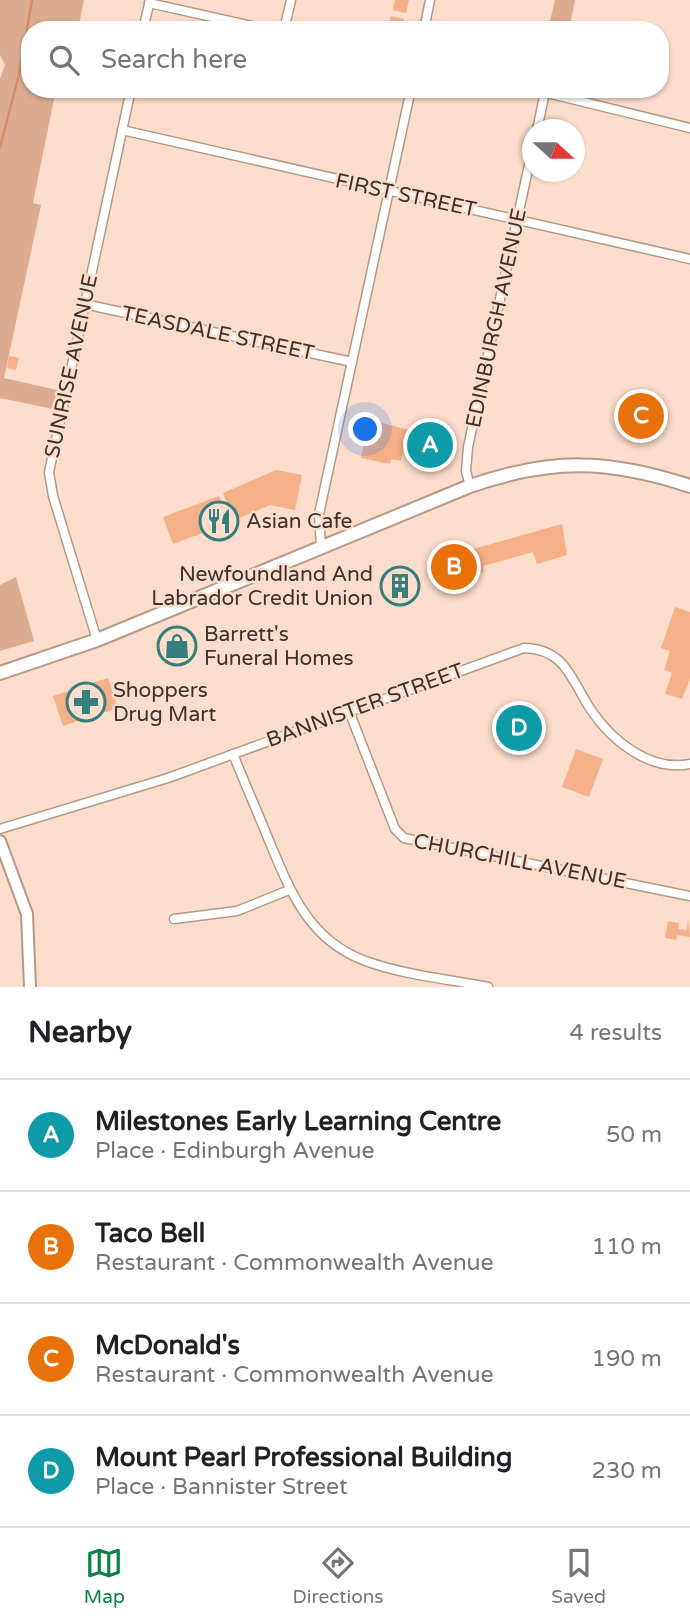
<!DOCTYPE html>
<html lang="en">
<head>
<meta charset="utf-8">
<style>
  :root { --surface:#fff; --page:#f6f6f6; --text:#202124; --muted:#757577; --line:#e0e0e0; --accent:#0b8043 }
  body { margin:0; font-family:"Varela Round",sans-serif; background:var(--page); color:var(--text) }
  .compass { position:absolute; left:522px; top:119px; width:63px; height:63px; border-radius:50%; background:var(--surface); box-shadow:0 2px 5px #0004; rotate:111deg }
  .you { position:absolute; left:366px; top:430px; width:24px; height:24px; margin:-18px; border:5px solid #fff; border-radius:50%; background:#1a73e8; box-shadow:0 0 0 10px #1a73e833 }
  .badge { display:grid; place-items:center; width:46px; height:46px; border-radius:50%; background:var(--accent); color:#fff; font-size:23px; font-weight:700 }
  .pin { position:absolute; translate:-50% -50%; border:4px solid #fff; box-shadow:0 2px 7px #0006 }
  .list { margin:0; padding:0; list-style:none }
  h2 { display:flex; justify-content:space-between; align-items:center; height:91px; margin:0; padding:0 28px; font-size:30px }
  h2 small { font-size:23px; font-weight:400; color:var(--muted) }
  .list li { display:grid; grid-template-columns:46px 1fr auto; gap:21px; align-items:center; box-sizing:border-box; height:112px; padding:0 28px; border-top:2px solid var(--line) }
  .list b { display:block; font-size:26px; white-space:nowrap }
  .list p { margin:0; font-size:23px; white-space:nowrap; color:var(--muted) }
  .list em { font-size:23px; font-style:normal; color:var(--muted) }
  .icon { flex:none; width:38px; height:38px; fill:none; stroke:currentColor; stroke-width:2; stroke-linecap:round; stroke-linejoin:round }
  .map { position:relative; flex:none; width:690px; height:987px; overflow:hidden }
  .search { position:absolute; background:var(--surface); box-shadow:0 2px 5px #0004; left:21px; right:21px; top:21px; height:77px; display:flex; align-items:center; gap:18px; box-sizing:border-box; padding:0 24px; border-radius:28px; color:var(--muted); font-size:26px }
  .sheet { height:539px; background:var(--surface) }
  nav { display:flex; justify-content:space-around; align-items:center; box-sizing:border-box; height:98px; border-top:2px solid var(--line); background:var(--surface); font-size:19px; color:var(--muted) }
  nav a { display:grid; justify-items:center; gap:4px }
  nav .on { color:var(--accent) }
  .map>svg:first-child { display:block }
  .green { fill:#dcac91 }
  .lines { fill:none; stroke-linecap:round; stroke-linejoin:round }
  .stream { stroke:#d28e67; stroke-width:2.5 }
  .building { fill:#f6b087 }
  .street-casing { stroke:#b69887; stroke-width:11 }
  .secondary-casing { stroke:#b69887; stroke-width:14 }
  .primary-casing { stroke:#b69887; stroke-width:16 }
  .street { stroke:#fff; stroke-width:8 }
  .secondary { stroke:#fff; stroke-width:10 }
  .primary { stroke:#fff; stroke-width:12 }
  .labels { text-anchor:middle; stroke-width:5; stroke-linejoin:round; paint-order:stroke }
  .street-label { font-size:21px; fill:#3d312a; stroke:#fdddcb }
  .poi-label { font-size:21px; fill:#3d312a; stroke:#fdddcb; text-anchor:start }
</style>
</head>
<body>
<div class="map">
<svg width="690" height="987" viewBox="0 0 690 987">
  <rect width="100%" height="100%" fill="#fdddcb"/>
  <g class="green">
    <path d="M0,0H84L79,25L97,30H30V89H56L33,203L41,205L4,378L57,390L53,409L0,398V79L5,65L0,55Z"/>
    <path d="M555,0H575L569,30H548Z"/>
    <path d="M16,577L34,641L0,651V585Z"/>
  </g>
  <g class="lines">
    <path class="stream" d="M0,148L20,70L32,0"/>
  </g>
  <g class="building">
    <path d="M395,0H409L406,13L393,10Z"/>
    <path d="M391,16L404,19L402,30H388Z"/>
    <path d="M9,356L19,358L16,370L7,368Z"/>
    <path d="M635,392L653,395L647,440L629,437Z"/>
    <path d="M369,419L408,430L401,461L391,459L390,464L361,458Z"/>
    <path d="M419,430L447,436L441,461L431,458L430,464L423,462L424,457L413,455Z"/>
    <path d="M276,470L302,475L295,510L270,505L235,520L223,493Z"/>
    <path d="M219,496L229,523L173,544L163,517Z"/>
    <path d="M562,524L567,555L537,564L533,552L483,566L484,572L472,575L466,551Z"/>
    <path d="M453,550L466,581L452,588L438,557Z"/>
    <path d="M405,569L411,583L414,581L416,595L392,605L382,578Z"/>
    <path d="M675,607L690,612V679L682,699L665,694L672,673L664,670L670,651L661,648Z"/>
    <path d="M108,678L118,708L63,726L53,696Z"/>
    <path d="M534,713L541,729L506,742L498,727Z"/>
    <path d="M576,749L603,759L589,797L562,787Z"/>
    <path d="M688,917L690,937L677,935L676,940L665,938L668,921L679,923L678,929L687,930Z"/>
  </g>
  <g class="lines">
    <defs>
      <g id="street">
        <path d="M149,3L270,30"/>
        <path d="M143,30L150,0"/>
        <path d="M284,30L291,0"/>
        <path d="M424,30L430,0"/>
        <path d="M531,89L690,128"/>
        <path d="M122,130L690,259"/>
        <path d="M537,130L545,92"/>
        <path d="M84,304L352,362"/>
        <path d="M470,486L466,471L468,447L532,151"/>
        <path d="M321,547L319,514L411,89"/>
        <path d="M97,640L53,496L49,472L131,89"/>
        <path d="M349,711L395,829L404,838L690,896"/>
        <path d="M233,754C245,784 258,813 270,843C291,893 309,939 363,960C402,975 448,979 488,987"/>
        <path d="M0,829L168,778L524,648C566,649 571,680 591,710C612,741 650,772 690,764"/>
        <path d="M174,919L237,911L289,890"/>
      </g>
      <path id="secondary" d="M0,841L27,914L30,987"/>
      <path id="primary" d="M0,673L97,640L470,486C551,458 608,459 690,486"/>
    </defs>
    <use href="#street" class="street-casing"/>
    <use href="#secondary" class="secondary-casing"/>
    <use href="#primary" class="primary-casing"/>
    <use href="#street" class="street"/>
    <use href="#secondary" class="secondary"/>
    <use href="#primary" class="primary"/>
  </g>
  <defs>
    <symbol id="restaurant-ring" viewBox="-11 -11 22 22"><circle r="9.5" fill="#fdddcb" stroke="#357e7e" stroke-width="1.5"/><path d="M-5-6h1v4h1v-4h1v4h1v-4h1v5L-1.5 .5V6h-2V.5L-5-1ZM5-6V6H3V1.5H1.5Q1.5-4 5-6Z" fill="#357e7e"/></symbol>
    <symbol id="building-ring" viewBox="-11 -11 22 22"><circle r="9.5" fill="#fdddcb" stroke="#357e7e" stroke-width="1.5"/><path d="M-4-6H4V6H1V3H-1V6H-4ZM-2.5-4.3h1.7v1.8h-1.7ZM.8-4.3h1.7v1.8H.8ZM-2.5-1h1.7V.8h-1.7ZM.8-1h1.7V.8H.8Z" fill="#357e7e"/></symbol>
    <symbol id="shop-ring" viewBox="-11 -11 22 22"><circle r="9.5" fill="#fdddcb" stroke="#357e7e" stroke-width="1.5"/><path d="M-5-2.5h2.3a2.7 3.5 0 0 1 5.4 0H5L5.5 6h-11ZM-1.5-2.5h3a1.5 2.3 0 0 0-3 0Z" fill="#357e7e"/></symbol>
    <symbol id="pharmacy-ring" viewBox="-11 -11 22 22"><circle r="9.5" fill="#fdddcb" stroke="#357e7e" stroke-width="1.5"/><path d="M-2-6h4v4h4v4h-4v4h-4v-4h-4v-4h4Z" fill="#357e7e"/></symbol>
  </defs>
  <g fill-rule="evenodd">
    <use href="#restaurant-ring" x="197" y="499" width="44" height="44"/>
    <use href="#building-ring" x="378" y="564" width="44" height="44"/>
    <use href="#shop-ring" x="155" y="624" width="44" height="44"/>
    <use href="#pharmacy-ring" x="64" y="680" width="44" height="44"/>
  </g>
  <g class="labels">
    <g class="street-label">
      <text transform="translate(406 195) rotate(12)" y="7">FIRST STREET</text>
      <text transform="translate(496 318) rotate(-78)" y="7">EDINBURGH AVENUE</text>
      <text transform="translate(218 333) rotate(12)" y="7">TEASDALE STREET</text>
      <text transform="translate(71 366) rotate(-78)" y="7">SUNRISE AVENUE</text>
      <text transform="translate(365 705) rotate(-20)" y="7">BANNISTER STREET</text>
      <text transform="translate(520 861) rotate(11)" y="7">CHURCHILL AVENUE</text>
    </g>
    <g class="poi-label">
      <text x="246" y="528">Asian Cafe</text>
      <text x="373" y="581" text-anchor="end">Newfoundland And<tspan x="373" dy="24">Labrador Credit Union</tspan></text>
      <text x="204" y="641">Barrett's<tspan x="204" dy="24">Funeral Homes</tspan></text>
      <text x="113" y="697">Shoppers<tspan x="113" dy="24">Drug Mart</tspan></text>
    </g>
  </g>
</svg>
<svg class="compass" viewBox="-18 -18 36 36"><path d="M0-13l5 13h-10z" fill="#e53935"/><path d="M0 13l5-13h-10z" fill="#757577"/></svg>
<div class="you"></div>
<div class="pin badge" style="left:430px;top:445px;background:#0f9aa8">A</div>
<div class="pin badge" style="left:454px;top:567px;background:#e8710a">B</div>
<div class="pin badge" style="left:641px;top:416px;background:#e8710a">C</div>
<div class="pin badge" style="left:519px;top:728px;background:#0f9aa8">D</div>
<div class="search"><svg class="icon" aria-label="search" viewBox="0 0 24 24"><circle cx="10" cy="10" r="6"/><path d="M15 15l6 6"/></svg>Search here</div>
</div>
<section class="sheet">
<h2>Nearby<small>4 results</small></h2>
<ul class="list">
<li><span class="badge" style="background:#0f9aa8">A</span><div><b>Milestones Early Learning Centre</b><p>Place · Edinburgh Avenue</p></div><em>50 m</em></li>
<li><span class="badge" style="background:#e8710a">B</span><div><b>Taco Bell</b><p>Restaurant · Commonwealth Avenue</p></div><em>110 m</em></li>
<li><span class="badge" style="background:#e8710a">C</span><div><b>McDonald's</b><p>Restaurant · Commonwealth Avenue</p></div><em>190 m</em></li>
<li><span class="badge" style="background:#0f9aa8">D</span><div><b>Mount Pearl Professional Building</b><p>Place · Bannister Street</p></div><em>230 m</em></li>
</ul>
</section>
<nav>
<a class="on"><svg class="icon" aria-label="map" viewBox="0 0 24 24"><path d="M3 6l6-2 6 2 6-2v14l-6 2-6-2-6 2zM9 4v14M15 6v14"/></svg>Map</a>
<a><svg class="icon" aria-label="directions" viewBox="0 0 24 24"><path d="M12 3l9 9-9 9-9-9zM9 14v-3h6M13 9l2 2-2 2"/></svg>Directions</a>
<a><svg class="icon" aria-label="saved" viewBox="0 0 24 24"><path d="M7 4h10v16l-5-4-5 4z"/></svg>Saved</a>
</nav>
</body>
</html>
